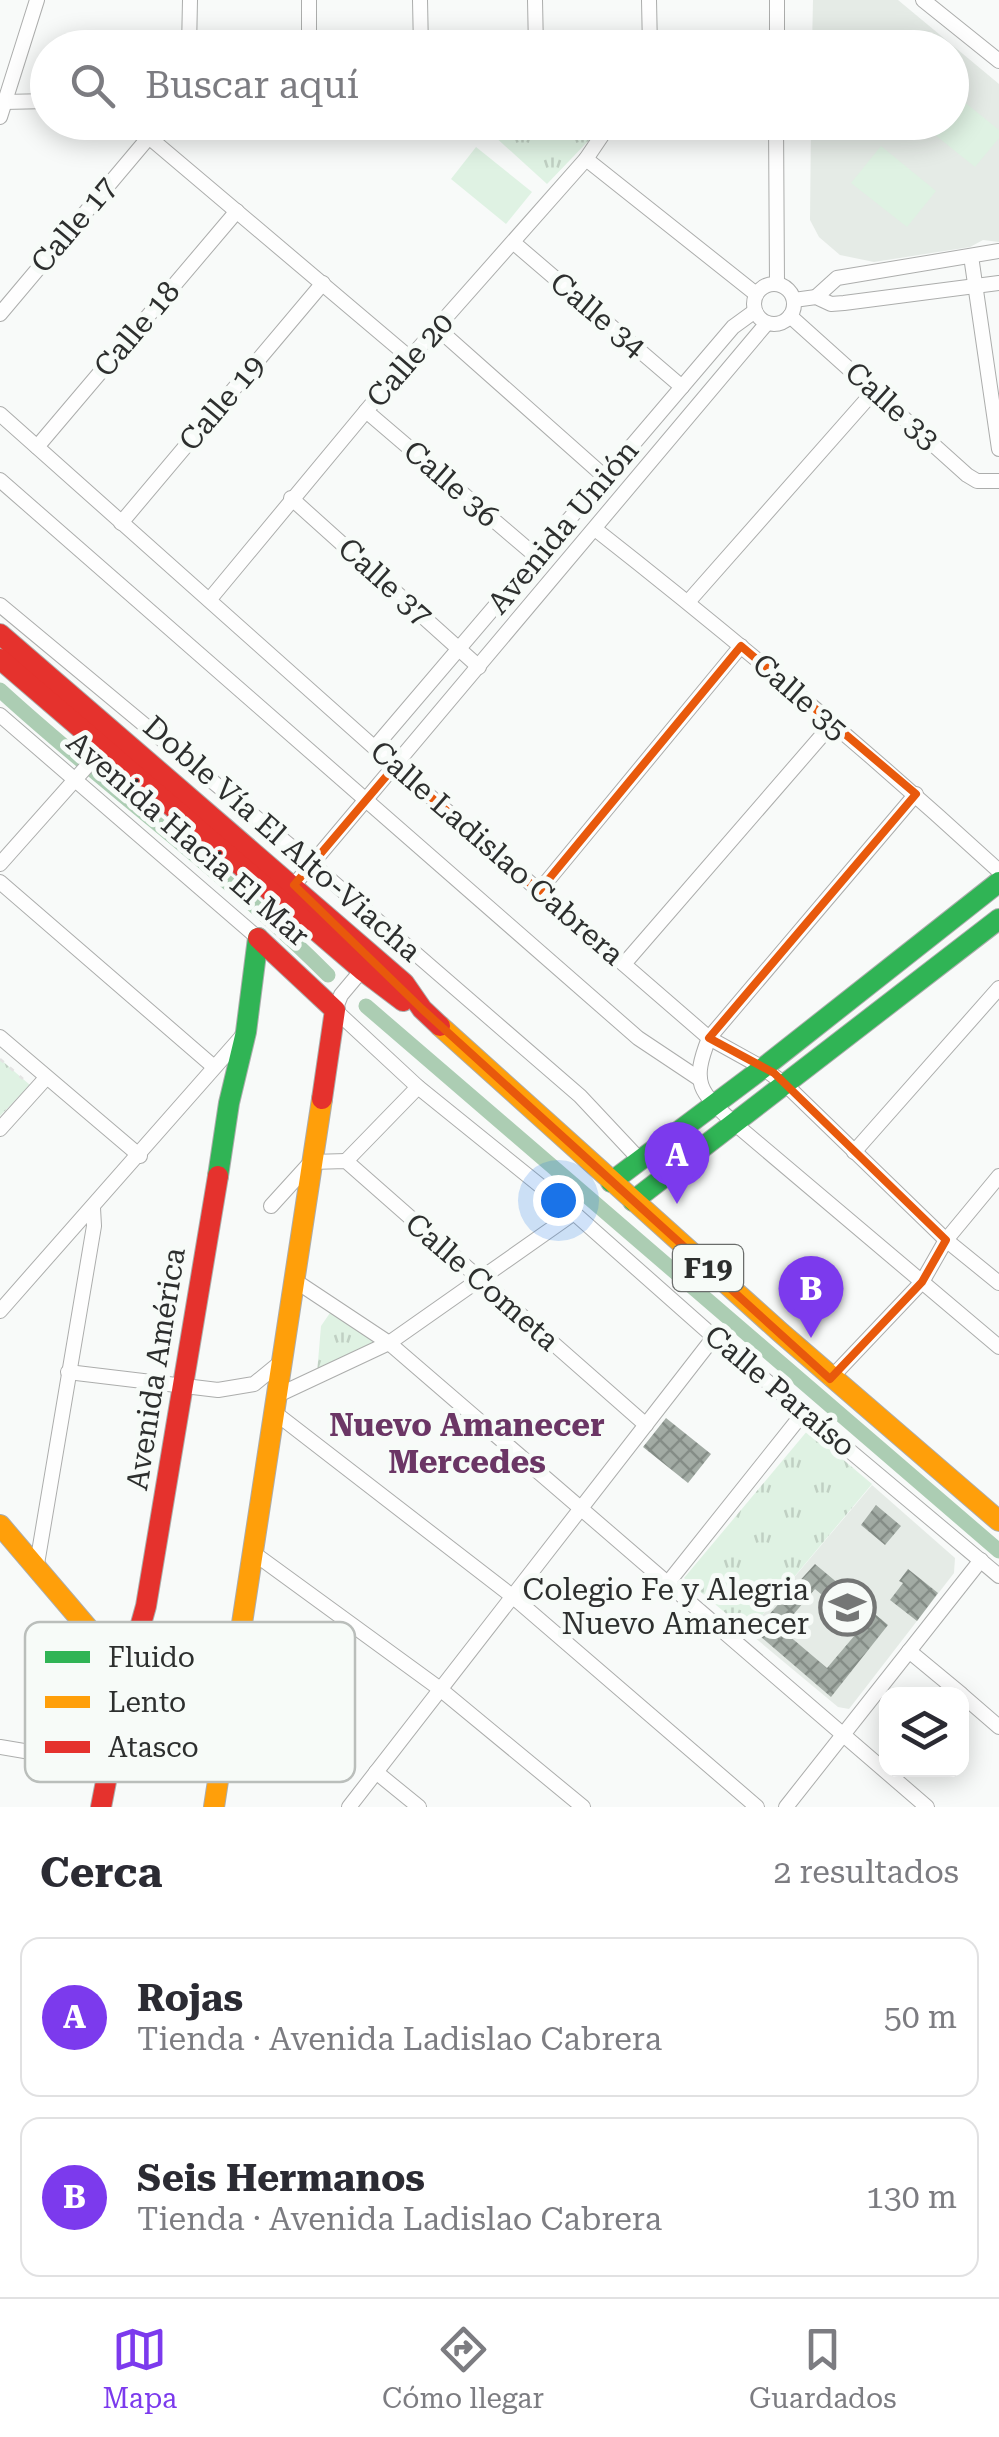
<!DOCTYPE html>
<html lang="es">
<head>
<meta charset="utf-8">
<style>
  :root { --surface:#fff; --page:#f7f7f7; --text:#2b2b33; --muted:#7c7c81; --line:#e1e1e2; --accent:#7c3aed }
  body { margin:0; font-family:"Roboto Serif",serif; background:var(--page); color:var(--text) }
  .controls { position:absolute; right:30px; bottom:30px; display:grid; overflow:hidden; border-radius:20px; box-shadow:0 5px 25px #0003 }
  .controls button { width:90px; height:90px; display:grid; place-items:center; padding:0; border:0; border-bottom:2px solid var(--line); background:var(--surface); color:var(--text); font:50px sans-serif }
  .you { position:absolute; left:558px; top:1200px; width:35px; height:35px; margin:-25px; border:8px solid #fff; border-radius:50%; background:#1a73e8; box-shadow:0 0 0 15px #1a73e833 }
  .badge { display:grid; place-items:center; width:65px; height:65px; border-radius:50%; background:var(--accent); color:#fff; font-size:32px; font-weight:700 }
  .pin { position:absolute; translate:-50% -82px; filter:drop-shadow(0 2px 5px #0008) }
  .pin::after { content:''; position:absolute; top:52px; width:35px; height:30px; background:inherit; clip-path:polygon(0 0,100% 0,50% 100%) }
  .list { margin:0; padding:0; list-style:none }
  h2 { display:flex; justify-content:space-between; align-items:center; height:130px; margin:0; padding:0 40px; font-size:42px }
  h2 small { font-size:32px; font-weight:400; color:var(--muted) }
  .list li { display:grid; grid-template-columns:65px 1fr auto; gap:30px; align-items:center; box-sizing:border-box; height:160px; margin:0 20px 20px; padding:0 20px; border:2px solid var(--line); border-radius:20px }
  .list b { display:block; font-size:38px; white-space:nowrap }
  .list p { margin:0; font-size:32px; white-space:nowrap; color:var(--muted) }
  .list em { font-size:32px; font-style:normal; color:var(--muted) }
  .icon { flex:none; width:55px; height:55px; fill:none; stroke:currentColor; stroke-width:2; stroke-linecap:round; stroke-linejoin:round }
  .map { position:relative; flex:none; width:999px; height:1807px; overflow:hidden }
  .search { position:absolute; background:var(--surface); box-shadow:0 5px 25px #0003; left:30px; right:30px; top:30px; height:110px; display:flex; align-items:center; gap:25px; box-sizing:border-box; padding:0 35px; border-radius:55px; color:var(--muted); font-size:38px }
  .sheet { height:490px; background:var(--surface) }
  nav { display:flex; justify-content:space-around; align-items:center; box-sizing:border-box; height:140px; border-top:2px solid var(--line); background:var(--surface); font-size:28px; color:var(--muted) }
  nav a { display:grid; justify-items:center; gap:5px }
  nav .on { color:var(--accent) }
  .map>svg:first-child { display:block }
  .built { fill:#e5ebe6 }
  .grass { fill:url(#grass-tufts) }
  .pitch { fill:#dff2e3 }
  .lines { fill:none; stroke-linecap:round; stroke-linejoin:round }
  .canal { stroke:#accdb3; stroke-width:15 }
  .building { fill:url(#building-cross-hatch); fill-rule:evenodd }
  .street-casing { stroke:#acadac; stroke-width:16 }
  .fast-casing { stroke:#acadac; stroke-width:22 }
  .slow-casing { stroke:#acadac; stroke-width:22 }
  .jam-casing { stroke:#acadac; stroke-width:22 }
  .path { stroke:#e3e4e3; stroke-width:2.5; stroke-dasharray:5 8; stroke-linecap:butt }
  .street { stroke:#fefefe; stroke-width:14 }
  .fast { stroke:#30b455; stroke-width:20 }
  .slow { stroke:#ff9f0a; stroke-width:20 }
  .jam { stroke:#e5322d; stroke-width:20 }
  .marked { fill:none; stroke:#e8590c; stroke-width:8; stroke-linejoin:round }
  .labels { text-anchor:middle; stroke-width:10; stroke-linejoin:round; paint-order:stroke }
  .shield { fill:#f7fbf8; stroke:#6a6c6b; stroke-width:2.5 }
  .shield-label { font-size:28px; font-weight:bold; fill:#2d2f2e }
  .street-label { font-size:30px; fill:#2d2f2e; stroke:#f7fbf8 }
  .poi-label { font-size:30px; fill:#2d2f2e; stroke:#f7fbf8; text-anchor:end }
  .neighbourhood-label { font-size:32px; font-weight:bold; fill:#6b3665; stroke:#f7fbf8 }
  .key { fill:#f7fbf8; stroke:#babebb; stroke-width:2.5 }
  .key-label { font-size:28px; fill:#2d2f2e }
</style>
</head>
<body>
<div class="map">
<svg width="999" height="1807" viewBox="0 0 999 1807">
  <defs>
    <pattern id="grass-tufts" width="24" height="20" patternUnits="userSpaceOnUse" patternTransform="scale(2.5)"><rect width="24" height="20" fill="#dff2e3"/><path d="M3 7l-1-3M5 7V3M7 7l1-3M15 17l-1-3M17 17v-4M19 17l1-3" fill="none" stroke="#c0d0c3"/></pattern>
    <pattern id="building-cross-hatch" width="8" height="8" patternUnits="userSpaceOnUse" patternTransform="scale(2.5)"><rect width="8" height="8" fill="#a2aba4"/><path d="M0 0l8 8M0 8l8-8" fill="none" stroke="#848c86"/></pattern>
  </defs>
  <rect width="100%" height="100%" fill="#f8faf9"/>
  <g class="built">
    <path d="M813,0H898L999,84V242L983,240L970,247L874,262L840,255L819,237L810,220L811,123L952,122V48L812,47Z"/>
    <path d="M872,1485L955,1558L954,1573L849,1709L838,1707L748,1632Z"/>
  </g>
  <g class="grass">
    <path d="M493,135H594L547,184Z"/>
    <path d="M0,1059L30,1085L0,1116Z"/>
    <path d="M332,1310L379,1344L316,1385L321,1326Z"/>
    <path d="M808,1430L872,1484L748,1632L684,1578Z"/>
  </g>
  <g class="pitch">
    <path d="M952,92L999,130V138L975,167L924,126L927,123L952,122Z"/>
    <path d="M881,146L936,191L907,227L851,183Z"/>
    <path d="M476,147L532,192L506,224L451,179Z"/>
  </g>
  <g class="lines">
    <g class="canal">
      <path d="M0,690C107,788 225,872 328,975"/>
      <path d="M366,1006L999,1551"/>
    </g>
  </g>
  <g class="building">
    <path d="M666,1418L711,1454L688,1483L643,1447Z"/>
    <path d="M876,1505L901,1526L885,1545L861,1525Z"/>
    <path d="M815,1564L888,1625L831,1697L754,1631ZM815,1589L861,1628L827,1668L781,1629Z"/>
    <path d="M908,1569L938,1593L917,1621L890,1600L903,1583L899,1581Z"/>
  </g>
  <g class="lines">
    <defs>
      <g id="street">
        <path d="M309,0V48"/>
        <path d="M420,0L421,48"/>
        <path d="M535,0L536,48"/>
        <path d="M649,0L650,48"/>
        <path d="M923,0L999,61"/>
        <path d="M189,48L190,0"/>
        <path d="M777,48V0"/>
        <path d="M4,102L48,101"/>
        <path d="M0,117L37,0"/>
        <path d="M131,122L410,358"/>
        <path d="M776,122L777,283"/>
        <path d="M586,159L756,294"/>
        <path d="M514,243L682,387"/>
        <path d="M971,256L999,449"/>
        <circle cx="774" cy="304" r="20"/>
        <path d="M816,297L837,278L999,251"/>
        <path d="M794,300L816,297L831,304L844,303L999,283"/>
        <path d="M0,314L149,137"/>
        <path d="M790,316L967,475L977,481H999"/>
        <path d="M437,328L605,477"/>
        <path d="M366,411L537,557"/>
        <path d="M0,414L395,766L709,1038L763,1068L786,1085L946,1240L999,1283"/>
        <path d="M37,447L237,211"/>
        <path d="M0,480L638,1038L698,1078"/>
        <path d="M291,498L479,667"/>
        <path d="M121,523L323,283"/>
        <path d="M595,529C734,638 869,752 999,871"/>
        <path d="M210,599L410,358L586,159L611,122"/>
        <path d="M688,602L875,390"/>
        <path d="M0,605L312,864L580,1096L641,1161"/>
        <path d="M0,715L258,938"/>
        <path d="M375,747L733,327L755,311"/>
        <path d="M916,794L709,1038C691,1084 699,1091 734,1123L999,1347"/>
        <path d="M0,864L104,747"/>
        <path d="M0,882L214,1067"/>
        <path d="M294,885L767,323"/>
        <path d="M539,891L741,646"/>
        <path d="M624,964L831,725"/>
        <path d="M362,970L341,995L335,1010L418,1087L574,1213L714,1337L999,1576"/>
        <path d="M0,1037L140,1156"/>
        <path d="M0,1129L46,1078"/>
        <path d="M854,1152L999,988"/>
        <path d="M346,1161L418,1087"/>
        <path d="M271,1206L311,1162L346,1161L646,1425"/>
        <path d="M294,1280L389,1343L927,1807"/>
        <path d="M0,1311L244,1034"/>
        <path d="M68,1372L218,1390L254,1384L281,1362"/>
        <path d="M830,1379L922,1282L946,1240L999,1176"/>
        <path d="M276,1396L389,1343L574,1213"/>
        <path d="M274,1412L512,1596L757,1807"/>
        <path d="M252,1552L440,1689L583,1807"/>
        <path d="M36,1570L94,1226L93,1208"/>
        <path d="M667,1584L804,1412"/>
        <path d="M909,1651L961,1694"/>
        <path d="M962,1695L999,1727"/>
        <path d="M0,1747L107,1765"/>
        <path d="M376,1772L419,1807"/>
        <path d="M349,1807L714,1337"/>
        <path d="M786,1807L981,1560"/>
      </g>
      <g id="fast">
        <path d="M218,1176L229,1103L246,1032L258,938"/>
        <path d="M611,1182L763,1068L999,882"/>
        <path d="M633,1201L999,919"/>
      </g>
      <g id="slow">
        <path d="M440,1026L780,1332L999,1521"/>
        <path d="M0,1525L127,1674L153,1672L233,1682"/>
        <path d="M214,1807L322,1099"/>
      </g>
      <g id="jam">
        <path d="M0,634L404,983L422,1009L440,1026"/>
        <path d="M0,659L362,970L403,1001"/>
        <path d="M258,938L335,1010L322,1099"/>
        <path d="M101,1807L127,1674L146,1606L218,1176"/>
      </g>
    </defs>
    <use href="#street" class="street-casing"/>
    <use href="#fast" class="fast-casing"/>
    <use href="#slow" class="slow-casing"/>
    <use href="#jam" class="jam-casing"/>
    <path class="path" d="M0,1059L23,1079"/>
    <use href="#street" class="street"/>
    <use href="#fast" class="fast"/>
    <use href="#slow" class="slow"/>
    <use href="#jam" class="jam"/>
  </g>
  <path class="marked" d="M741,646L916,794L709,1038L774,1073L946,1240L922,1282L830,1379L422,1009L294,885L395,766L539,891Z"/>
  <defs>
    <symbol id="school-ring" viewBox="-11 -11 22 22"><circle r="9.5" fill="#f7fbf8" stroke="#747675" stroke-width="1.5"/><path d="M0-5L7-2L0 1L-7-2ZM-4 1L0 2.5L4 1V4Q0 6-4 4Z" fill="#747675"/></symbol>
  </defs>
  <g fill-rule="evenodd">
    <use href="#school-ring" x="816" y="1576" width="63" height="63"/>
  </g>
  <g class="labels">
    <rect class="shield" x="673" y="1245" width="70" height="46" rx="8"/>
    <g class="shield-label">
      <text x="708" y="1278">F19</text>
    </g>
    <g class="street-label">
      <text transform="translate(74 225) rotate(-50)" y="10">Calle 17</text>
      <text transform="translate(598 315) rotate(40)" y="10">Calle 34</text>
      <text transform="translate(137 329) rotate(-50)" y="10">Calle 18</text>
      <text transform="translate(410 360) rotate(-49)" y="10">Calle 20</text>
      <text transform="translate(222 403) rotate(-50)" y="10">Calle 19</text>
      <text transform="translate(892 406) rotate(42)" y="10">Calle 33</text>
      <text transform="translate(451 484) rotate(41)" y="10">Calle 36</text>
      <text transform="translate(563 527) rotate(-50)" y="10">Avenida Unión</text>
      <text transform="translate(385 582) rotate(42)" y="10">Calle 37</text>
      <text transform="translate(800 697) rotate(41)" y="10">Calle 35</text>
      <text transform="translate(188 839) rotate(41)" y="10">Avenida Hacia El Mar</text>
      <text transform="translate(282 839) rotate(41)" y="10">Doble Vía El Alto-Viacha</text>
      <text transform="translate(497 853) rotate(41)" y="10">Calle Ladislao Cabrera</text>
      <text transform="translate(482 1282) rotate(41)" y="10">Calle Cometa</text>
      <text transform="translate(156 1369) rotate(-81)" y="10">Avenida América</text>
      <text transform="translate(780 1391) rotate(40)" y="10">Calle Paraíso</text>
    </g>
    <g class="poi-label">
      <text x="809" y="1600">Colegio Fe y Alegria<tspan x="809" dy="34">Nuevo Amanecer</tspan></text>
    </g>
    <g class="neighbourhood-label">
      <text x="467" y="1436">Nuevo Amanecer<tspan x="467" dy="37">Mercedes</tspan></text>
    </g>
  </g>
  <rect x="25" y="1622" width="330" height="160" rx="15" class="key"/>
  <rect x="45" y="1651" width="45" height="12" fill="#30b455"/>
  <rect x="45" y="1696" width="45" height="12" fill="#ff9f0a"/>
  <rect x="45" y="1741" width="45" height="12" fill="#e5322d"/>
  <g class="key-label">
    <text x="108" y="1667">Fluido</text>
    <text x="108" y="1712">Lento</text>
    <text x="108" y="1757">Atasco</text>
  </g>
</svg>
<div class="controls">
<button><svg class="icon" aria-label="layers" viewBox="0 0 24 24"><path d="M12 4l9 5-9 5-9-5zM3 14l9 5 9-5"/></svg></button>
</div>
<div class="you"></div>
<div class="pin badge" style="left:677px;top:1204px">A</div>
<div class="pin badge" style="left:811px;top:1338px">B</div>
<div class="search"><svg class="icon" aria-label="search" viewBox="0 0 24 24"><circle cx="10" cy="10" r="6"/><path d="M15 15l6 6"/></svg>Buscar aquí</div>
</div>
<section class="sheet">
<h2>Cerca<small>2 resultados</small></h2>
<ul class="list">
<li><span class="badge">A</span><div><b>Rojas</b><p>Tienda · Avenida Ladislao Cabrera</p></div><em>50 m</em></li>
<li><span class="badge">B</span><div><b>Seis Hermanos</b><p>Tienda · Avenida Ladislao Cabrera</p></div><em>130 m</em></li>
</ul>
</section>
<nav>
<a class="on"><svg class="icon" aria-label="map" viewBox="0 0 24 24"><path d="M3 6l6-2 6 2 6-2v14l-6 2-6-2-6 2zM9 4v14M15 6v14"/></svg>Mapa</a>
<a><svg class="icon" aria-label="directions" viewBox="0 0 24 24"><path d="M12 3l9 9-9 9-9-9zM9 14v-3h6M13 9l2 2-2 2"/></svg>Cómo llegar</a>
<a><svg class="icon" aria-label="saved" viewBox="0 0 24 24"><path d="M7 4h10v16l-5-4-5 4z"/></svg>Guardados</a>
</nav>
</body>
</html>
